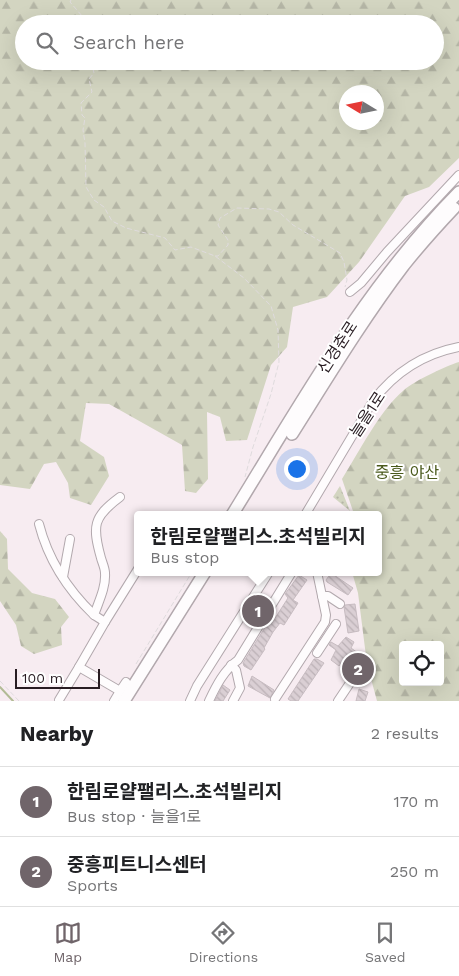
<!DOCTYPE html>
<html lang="en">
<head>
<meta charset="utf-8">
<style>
  :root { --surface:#fff; --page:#f6f6f6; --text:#202124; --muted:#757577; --line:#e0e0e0; --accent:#70656a }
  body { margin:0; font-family:"Work Sans","Noto Sans KR",sans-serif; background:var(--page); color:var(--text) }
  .controls { position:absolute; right:15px; bottom:15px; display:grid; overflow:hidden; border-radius:5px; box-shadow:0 5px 20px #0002 }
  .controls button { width:45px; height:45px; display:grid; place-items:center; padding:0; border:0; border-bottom:1px solid var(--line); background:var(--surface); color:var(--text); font:25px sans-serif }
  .compass { position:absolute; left:339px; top:85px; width:45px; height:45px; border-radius:50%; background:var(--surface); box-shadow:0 5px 20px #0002; rotate:280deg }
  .scale { position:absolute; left:15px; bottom:12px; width:85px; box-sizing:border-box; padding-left:5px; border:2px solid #281c22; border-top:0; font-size:14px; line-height:18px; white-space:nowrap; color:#281c22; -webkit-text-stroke:4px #fff; paint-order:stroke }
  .you { position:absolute; left:296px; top:468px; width:18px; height:18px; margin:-12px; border:4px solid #fff; border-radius:50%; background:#1a73e8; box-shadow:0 0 0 8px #1a73e833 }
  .badge { display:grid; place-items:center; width:32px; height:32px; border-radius:50%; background:var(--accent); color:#fff; font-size:16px; font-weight:700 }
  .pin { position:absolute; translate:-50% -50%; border:2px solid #fff; box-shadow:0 1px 5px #0006 }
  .popup { position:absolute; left:134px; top:511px; width:248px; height:65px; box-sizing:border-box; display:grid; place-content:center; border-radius:5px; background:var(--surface); filter:drop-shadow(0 1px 4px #0005); font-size:16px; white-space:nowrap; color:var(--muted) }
  .popup b { font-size:19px; color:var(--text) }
  .popup::after { content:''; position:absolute; left:50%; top:100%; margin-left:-10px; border:10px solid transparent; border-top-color:var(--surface) }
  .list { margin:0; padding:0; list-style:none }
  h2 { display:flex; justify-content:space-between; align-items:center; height:65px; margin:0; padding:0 20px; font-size:21px }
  h2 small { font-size:16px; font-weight:400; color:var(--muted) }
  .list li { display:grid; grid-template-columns:32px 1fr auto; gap:15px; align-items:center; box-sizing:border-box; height:70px; padding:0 20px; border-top:1px solid var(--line) }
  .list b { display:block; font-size:19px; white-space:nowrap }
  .list p { margin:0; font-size:16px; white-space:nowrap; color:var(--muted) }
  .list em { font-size:16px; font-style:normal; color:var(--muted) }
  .icon { flex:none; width:28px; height:28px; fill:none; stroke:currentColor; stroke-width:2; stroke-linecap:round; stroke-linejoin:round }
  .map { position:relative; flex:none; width:459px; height:701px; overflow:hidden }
  .search { position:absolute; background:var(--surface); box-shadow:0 5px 20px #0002; left:15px; right:15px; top:15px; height:55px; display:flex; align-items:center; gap:12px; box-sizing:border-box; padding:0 18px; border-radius:28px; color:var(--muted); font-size:19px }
  .sheet { height:205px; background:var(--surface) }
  nav { display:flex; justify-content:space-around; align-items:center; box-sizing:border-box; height:70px; border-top:1px solid var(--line); background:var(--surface); font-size:14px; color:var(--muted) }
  nav a { display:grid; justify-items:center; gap:2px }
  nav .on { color:var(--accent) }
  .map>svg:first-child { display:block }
  .forest { fill:url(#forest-firs); fill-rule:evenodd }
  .park { fill:url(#park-dots) }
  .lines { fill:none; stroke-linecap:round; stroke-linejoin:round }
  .stream { stroke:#b2bb95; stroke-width:2 }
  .building { fill:url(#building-back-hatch); stroke:#c7bcc1 }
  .minor-casing { stroke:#b2a8ad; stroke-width:10 }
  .highway-casing { stroke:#b2a8ad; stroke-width:14 }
  .path { stroke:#dfdbdd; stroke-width:1; stroke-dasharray:5 2.5; stroke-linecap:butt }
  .minor { stroke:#fefcfd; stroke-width:8 }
  .highway { stroke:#fefcfd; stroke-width:11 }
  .labels { text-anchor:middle; stroke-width:4; stroke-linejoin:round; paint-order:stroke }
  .street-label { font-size:16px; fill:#281c22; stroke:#fff }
  .park-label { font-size:16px; fill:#4a5a1c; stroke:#fff }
</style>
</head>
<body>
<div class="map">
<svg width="459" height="701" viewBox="0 0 459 701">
  <defs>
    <pattern id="forest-firs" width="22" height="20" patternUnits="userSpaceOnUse" patternTransform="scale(1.25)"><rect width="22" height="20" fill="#d3d5c1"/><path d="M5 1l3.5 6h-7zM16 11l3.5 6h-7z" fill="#b5b6a6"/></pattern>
    <pattern id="park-dots" width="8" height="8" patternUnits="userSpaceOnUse" patternTransform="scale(1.25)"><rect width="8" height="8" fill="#d3d5c1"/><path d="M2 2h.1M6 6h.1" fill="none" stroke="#b5b6a6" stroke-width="1.8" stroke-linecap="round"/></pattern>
    <pattern id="building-back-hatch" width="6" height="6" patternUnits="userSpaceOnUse" patternTransform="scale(1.25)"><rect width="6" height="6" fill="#dacfd4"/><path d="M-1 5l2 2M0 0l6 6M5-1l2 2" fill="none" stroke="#bbb1b6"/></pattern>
  </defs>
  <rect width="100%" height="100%" fill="#f7ecf1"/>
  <g class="forest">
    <path d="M0,0H459V158L429,187L405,196L359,262L327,297L293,307L287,347L271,365L247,440L226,441L220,417L207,412L208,479L196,493L185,491L182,445L109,404L86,403L80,441L104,457L109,476L91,505L70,498L68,483L56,462L44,464L30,489L0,485ZM24,24H435V61H24ZM346,92H376V122H346Z"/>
    <path d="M459,362V701H377L367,664L358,593L352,572H378V515H352L354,514L342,479C359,452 380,410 404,390C414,381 446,366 459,362ZM403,645H440V682H403Z"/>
    <path d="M0,531L7,539L8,569L32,593L55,599L69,617L61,627L62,645L34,654L21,646L16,625L0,601Z"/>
  </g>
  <path class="park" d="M340,486L350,511L333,497Z"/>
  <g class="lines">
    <path class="stream" d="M0,687L13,701"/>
  </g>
  <g class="building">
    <path d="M331,573L353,588L348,595L327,582L326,580Z"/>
    <path d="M299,575L307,580L293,600L298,603L284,625L280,623L273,632L264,648L265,649L251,670L244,666L243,663L264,629L269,622L272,623L288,598L285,594Z"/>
    <path d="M355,604L359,631L348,633L344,607L345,605Z"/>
    <path d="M346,637L354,642L351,648L365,658L362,662L366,665L361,671L366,674L359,684L353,679L347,677L354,667L343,660L339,666L331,660L336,650L329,645L331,642L338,646Z"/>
    <path d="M314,659H317L324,663L298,701H291L288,699Z"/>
    <path d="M252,676L274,690L270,698L248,686Z"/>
    <path d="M223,685L230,690L223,701H215Z"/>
    <path d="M359,689L368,692L365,701H356Z"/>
  </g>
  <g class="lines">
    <defs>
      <g id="minor">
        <path d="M350,292L361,283L387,252L459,175"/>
        <path d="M305,515L373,401C395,372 423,354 459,347"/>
        <path d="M39,524C48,559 68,590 94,615"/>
        <path d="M63,577L70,539"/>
        <path d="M322,596H328L340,604"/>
        <path d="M105,622L138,569"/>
        <path d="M317,653L336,624"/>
        <path d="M231,665L236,670L240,688L233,701"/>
        <path d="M120,691L126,682"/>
        <path d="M275,699L325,622L326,615L317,572"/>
        <path d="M59,700L79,667"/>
        <path d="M114,701L120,691L79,667L105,622L94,615C99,601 106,587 105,573C105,568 102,562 101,558C92,526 93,517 120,497"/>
        <path d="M190,701L197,686L269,572"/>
        <path d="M209,701C216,686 224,670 238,660L292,572"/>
        <path d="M338,701L350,683"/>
      </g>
      <g id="highway">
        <path d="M292,434C328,377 363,319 404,265C420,245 437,226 454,208"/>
        <path d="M232,515C301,403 366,286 459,192"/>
        <path d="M124,701L205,572"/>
      </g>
    </defs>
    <use href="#minor" class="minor-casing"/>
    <use href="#highway" class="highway-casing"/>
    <g class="path">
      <path d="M71,0L70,2L89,24"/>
      <path d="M91,61L94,73L89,79L92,92L81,103L82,115L85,118L83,130L85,143L86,187L94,200L104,207L112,221L126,228L165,238L175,250L191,247L215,256L244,278L271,306L278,330L279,362L271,394L253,447L245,477"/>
      <path d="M215,256H218L228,245V240L218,225L220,218L237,208L269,209L279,212L293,225L340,253L344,262L347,280L345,287"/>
      <path d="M136,664L192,572"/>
      <path d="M0,681L19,701"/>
    </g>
    <use href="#minor" class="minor"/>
    <use href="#highway" class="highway"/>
  </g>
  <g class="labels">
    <g class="street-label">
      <text transform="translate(337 347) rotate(-57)" y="6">신경춘로</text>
      <text transform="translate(367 414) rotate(-57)" y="6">늘을1로</text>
    </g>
    <g class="park-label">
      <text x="407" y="478">중흥 야산</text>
    </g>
  </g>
</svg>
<div class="controls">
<button><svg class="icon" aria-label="locate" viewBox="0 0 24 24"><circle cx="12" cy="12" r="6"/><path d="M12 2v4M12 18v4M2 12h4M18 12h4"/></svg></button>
</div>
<svg class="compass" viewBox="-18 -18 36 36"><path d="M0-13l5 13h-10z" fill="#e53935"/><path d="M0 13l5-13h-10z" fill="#757577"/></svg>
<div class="scale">100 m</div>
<div class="you"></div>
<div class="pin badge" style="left:258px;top:611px">1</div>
<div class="popup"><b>한림로얄팰리스.초석빌리지</b>Bus stop</div>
<div class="pin badge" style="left:358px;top:669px">2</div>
<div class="search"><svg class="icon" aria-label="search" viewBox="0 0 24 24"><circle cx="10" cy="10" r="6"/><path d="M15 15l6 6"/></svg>Search here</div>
</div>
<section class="sheet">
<h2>Nearby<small>2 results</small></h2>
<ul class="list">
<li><span class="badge">1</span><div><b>한림로얄팰리스.초석빌리지</b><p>Bus stop · 늘을1로</p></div><em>170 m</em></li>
<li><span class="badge">2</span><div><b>중흥피트니스센터</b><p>Sports</p></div><em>250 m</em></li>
</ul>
</section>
<nav>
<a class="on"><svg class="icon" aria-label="map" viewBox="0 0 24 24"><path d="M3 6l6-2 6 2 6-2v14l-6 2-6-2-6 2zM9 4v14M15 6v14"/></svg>Map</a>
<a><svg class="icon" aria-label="directions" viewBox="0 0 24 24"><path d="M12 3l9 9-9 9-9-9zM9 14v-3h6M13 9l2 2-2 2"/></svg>Directions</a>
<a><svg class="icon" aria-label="saved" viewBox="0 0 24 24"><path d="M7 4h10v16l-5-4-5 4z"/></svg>Saved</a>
</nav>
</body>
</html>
